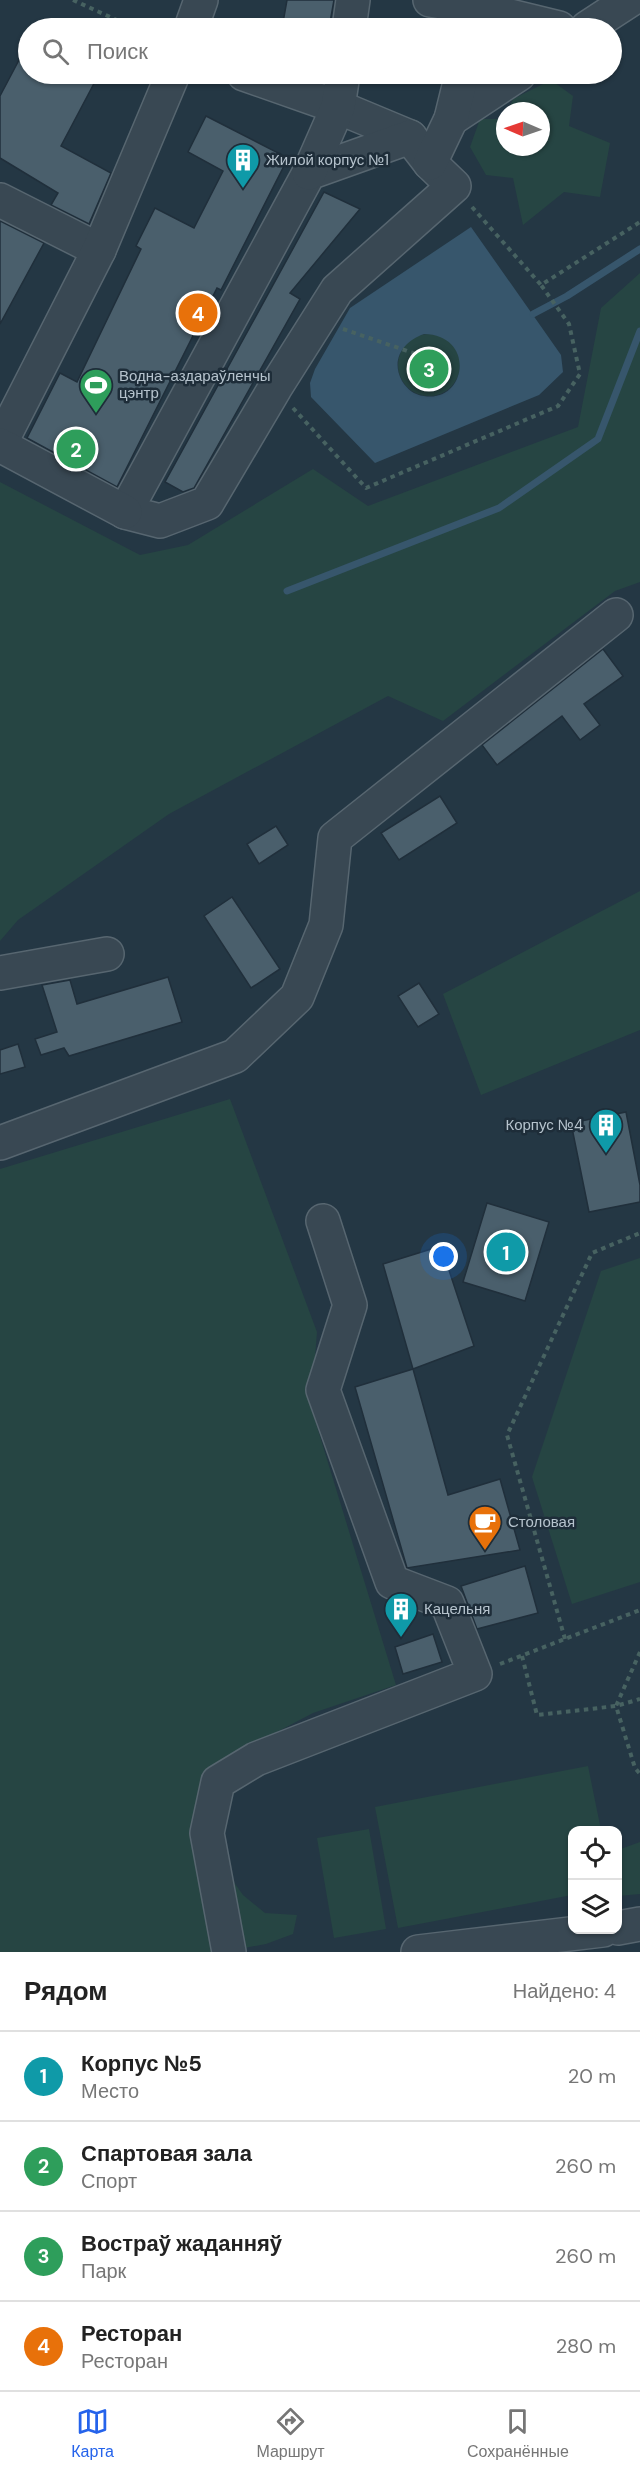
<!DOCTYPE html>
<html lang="ru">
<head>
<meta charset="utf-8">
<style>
  :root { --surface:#fff; --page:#f6f6f6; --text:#222; --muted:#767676; --line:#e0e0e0; --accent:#2563eb }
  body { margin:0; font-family:"DM Sans",sans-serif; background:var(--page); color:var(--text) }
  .controls { position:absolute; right:18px; bottom:18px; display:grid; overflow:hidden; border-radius:12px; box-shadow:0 2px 4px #0004 }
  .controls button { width:54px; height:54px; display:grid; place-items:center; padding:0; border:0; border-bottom:2px solid var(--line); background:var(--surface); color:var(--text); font:30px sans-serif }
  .compass { position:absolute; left:496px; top:102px; width:54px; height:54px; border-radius:50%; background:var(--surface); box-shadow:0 2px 4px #0004; rotate:272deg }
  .you { position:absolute; left:444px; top:1257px; width:21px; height:21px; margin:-15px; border:4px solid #fff; border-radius:50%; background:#1a73e8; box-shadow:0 0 0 9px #1a73e833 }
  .badge { display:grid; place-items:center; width:39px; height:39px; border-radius:50%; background:var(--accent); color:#fff; font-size:20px; font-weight:700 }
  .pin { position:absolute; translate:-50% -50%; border:3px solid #fff; box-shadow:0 2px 6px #0006 }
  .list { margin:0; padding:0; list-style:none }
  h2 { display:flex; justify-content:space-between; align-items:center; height:78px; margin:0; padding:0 24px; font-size:26px }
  h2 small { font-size:20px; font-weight:400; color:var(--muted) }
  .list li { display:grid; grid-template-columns:39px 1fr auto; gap:18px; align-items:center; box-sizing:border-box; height:90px; padding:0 24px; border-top:2px solid var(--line) }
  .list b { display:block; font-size:22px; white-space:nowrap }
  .list p { margin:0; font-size:20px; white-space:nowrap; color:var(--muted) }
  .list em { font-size:20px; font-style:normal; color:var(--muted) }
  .icon { flex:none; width:33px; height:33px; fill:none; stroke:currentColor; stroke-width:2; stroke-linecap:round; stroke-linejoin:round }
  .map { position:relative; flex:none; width:640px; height:1952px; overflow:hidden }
  .search { position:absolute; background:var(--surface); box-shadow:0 2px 4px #0004; left:18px; right:18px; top:18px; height:66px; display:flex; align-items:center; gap:15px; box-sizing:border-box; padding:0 21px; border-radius:33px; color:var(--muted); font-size:22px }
  .sheet { height:438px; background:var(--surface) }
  nav { display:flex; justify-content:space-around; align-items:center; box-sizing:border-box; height:84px; border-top:2px solid var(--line); background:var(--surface); font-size:16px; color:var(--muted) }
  nav a { display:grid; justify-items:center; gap:3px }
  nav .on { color:var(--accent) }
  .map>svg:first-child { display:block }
  .green { fill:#264543 }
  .water { fill:#37566c; fill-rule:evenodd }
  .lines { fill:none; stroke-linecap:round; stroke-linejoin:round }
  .stream { stroke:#37566c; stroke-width:7 }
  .building { fill:#4a5f6c; stroke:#202f3b; stroke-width:1.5 }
  .minor-casing { stroke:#576670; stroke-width:36 }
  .path { stroke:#476261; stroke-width:4; stroke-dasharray:4.5 4.5; stroke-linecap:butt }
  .minor { stroke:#394853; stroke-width:33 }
  .labels { text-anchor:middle; stroke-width:5; stroke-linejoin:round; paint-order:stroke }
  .poi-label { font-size:15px; fill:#b6c3cd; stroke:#1e2d39; text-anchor:start }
</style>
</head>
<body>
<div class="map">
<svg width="640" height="1952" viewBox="0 0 640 1952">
  <rect width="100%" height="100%" fill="#243744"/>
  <g class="green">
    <path d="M551,80L573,96L569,126L610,143L600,197L564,192L523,225L513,178L486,175L470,147L480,119H505V147H541V111H508L513,99Z"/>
    <path d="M640,273V582L615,591L443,721L388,696L169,814L18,920L0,941V482L140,555L188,545L313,469L368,506L578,427L601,308Z"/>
    <circle cx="429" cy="365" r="31"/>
    <path d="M640,891V1030L481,1095L443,994Z"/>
    <path d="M230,1099L317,1332L311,1407L396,1685L313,1713L235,1754L221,1831L231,1878L243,1895L265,1913L297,1915L293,1934L266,1944L223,1952H0V1169Z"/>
    <path d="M640,1258V1582L572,1604L532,1477L601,1271Z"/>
    <path d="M588,1766L601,1830H572V1895L398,1928L375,1807Z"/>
    <path d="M369,1829L386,1929L334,1938L317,1838Z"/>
    <path d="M640,1842V1894L618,1896V1850Z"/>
  </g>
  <path class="water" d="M471,227L561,355L563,372L539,395L375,463L311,397L310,383L315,369L350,308ZM424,334C476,335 467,403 424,396C414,395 407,389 402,381C390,359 404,341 424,334Z"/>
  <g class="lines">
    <g class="stream">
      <path d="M533,314L567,296L640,249"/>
      <path d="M287,591L499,508L598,439L640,331"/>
    </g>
  </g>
  <g class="building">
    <path d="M287,0H334L329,28H282Z"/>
    <path d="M28,43V74H99L61,146L111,173L89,224L51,205L58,193L0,158V96Z"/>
    <path d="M206,116L288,158L221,290L217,288L117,487L27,438L60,373L77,382L141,249L136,246L155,208L194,228L223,171L188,152Z"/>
    <path d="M324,192L360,209L290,293L300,299L194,488L183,492L165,482Z"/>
    <path d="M0,221L44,243L0,324Z"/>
    <path d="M603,649L623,676L584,704L600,725L580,740L562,716L497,765L482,745Z"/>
    <path d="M440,796L457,823L399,860L381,833Z"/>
    <path d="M276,826L288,845L259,864L247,844Z"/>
    <path d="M232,897L280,969L251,988L204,916Z"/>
    <path d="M168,977L182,1022L69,1056L64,1048L41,1055L35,1039L57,1032L42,985L70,980L77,1004Z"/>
    <path d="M419,983L439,1014L418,1027L398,996Z"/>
    <path d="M18,1044L25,1067L0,1074V1050Z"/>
    <path d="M626,1112L640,1185V1202L589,1212L571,1123Z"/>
    <path d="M487,1203L549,1222L525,1301L463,1282Z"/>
    <path d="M441,1246L474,1346L413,1369L383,1264Z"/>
    <path d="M413,1369L448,1495L500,1479L520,1550L407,1568L355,1387Z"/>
    <path d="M525,1566L538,1613L477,1629L461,1586Z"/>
    <path d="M433,1634L442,1662L403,1674L395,1647Z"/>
  </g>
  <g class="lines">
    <defs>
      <g id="minor">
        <path d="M430,0L477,8L559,28"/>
        <path d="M191,28L201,0"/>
        <path d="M349,28L353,0"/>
        <path d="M587,28L630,0"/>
        <path d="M244,74L338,107L410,137"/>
        <path d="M451,119L519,74"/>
        <path d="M410,137L430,163L454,186L337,290L275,388L207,503L160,521L125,512L309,173Z"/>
        <path d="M430,163L451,119L462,74"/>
        <path d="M309,173L338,107L343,74"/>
        <path d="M0,200L99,250"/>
        <path d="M0,444L99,250L173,74"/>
        <path d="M0,445L125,512"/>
        <path d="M0,973L107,954"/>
        <path d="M0,1143L235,1056L297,997L326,925L335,838L616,615"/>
        <path d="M618,1928L640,1924"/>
        <path d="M229,1952L207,1833L218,1782L256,1759L475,1674L447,1603L392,1582L323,1390L350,1305L323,1221"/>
        <path d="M418,1952L603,1930"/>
      </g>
    </defs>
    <use href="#minor" class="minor-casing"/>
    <g class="path">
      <path d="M73,0L134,28"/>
      <path d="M472,207L541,285L640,222"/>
      <path d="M343,329L419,355"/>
      <path d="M293,408L366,488L558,406L580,374L569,324L541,285"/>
      <path d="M565,1639L507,1435L592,1253L640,1233"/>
      <path d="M640,1652L616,1706L635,1768L640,1774"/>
      <path d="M522,1656L537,1715L616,1706L640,1699"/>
      <path d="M500,1664L640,1610"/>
    </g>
    <use href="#minor" class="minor"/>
  </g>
  <defs>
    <symbol id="building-pin" viewBox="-11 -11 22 30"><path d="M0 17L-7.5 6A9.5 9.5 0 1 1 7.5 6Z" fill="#0f9aa8" stroke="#1e2d39"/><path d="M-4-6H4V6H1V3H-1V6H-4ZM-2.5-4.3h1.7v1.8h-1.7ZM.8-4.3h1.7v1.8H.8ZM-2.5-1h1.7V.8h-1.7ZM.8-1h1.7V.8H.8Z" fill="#fff"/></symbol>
    <symbol id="stadium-pin" viewBox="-11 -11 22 30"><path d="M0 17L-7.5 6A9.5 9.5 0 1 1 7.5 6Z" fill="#2e9e5b" stroke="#1e2d39"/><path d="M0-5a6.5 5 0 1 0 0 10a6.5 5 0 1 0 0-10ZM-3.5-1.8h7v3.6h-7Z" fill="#fff"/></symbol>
    <symbol id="cafe-pin" viewBox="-11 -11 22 30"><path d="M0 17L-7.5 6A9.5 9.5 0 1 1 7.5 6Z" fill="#e8710a" stroke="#1e2d39"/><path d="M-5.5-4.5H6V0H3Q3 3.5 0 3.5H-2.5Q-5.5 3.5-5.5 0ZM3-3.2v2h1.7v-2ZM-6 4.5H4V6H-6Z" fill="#fff"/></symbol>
  </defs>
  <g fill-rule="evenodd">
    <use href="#building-pin" x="224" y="141" width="38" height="52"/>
    <use href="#stadium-pin" x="77" y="366" width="38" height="52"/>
    <use href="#building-pin" x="587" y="1106" width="38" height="52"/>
    <use href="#cafe-pin" x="466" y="1503" width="38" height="52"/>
    <use href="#building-pin" x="382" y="1590" width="38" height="52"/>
  </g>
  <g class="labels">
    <g class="poi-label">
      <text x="266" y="165">Жилой корпус №1</text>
      <text x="119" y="381">Водна-аздараўленчы<tspan x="119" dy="17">цэнтр</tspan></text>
      <text x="583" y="1130" text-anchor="end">Корпус №4</text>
      <text x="508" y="1527">Столовая</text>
      <text x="424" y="1614">Кацельня</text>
    </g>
  </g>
</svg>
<div class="controls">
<button><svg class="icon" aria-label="locate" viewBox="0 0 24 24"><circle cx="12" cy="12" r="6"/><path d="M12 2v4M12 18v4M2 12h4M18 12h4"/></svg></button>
<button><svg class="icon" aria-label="layers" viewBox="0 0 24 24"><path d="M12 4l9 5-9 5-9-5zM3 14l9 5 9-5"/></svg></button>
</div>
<svg class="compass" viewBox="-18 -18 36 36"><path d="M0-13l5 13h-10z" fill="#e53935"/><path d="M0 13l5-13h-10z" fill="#767676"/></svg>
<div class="you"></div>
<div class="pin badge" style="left:506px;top:1252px;background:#0f9aa8">1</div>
<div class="pin badge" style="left:76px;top:449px;background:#2e9e5b">2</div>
<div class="pin badge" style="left:429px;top:369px;background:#2e9e5b">3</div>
<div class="pin badge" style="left:198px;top:313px;background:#e8710a">4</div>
<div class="search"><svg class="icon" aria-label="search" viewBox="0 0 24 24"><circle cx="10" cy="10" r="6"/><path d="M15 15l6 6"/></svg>Поиск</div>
</div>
<section class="sheet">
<h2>Рядом<small>Найдено: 4</small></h2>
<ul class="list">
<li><span class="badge" style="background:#0f9aa8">1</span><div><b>Корпус №5</b><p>Место</p></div><em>20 m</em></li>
<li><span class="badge" style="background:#2e9e5b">2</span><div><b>Спартовая зала</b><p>Спорт</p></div><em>260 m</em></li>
<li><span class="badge" style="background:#2e9e5b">3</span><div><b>Востраў жаданняў</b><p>Парк</p></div><em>260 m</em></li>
<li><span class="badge" style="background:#e8710a">4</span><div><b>Ресторан</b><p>Ресторан</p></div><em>280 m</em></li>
</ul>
</section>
<nav>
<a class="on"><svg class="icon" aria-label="map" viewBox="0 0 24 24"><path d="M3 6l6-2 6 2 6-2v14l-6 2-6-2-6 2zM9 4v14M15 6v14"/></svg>Карта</a>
<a><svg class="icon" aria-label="directions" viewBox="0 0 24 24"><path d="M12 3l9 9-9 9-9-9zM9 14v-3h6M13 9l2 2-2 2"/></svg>Маршрут</a>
<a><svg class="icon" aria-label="saved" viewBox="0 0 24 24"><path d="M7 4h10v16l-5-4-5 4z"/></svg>Сохранённые</a>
</nav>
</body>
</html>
